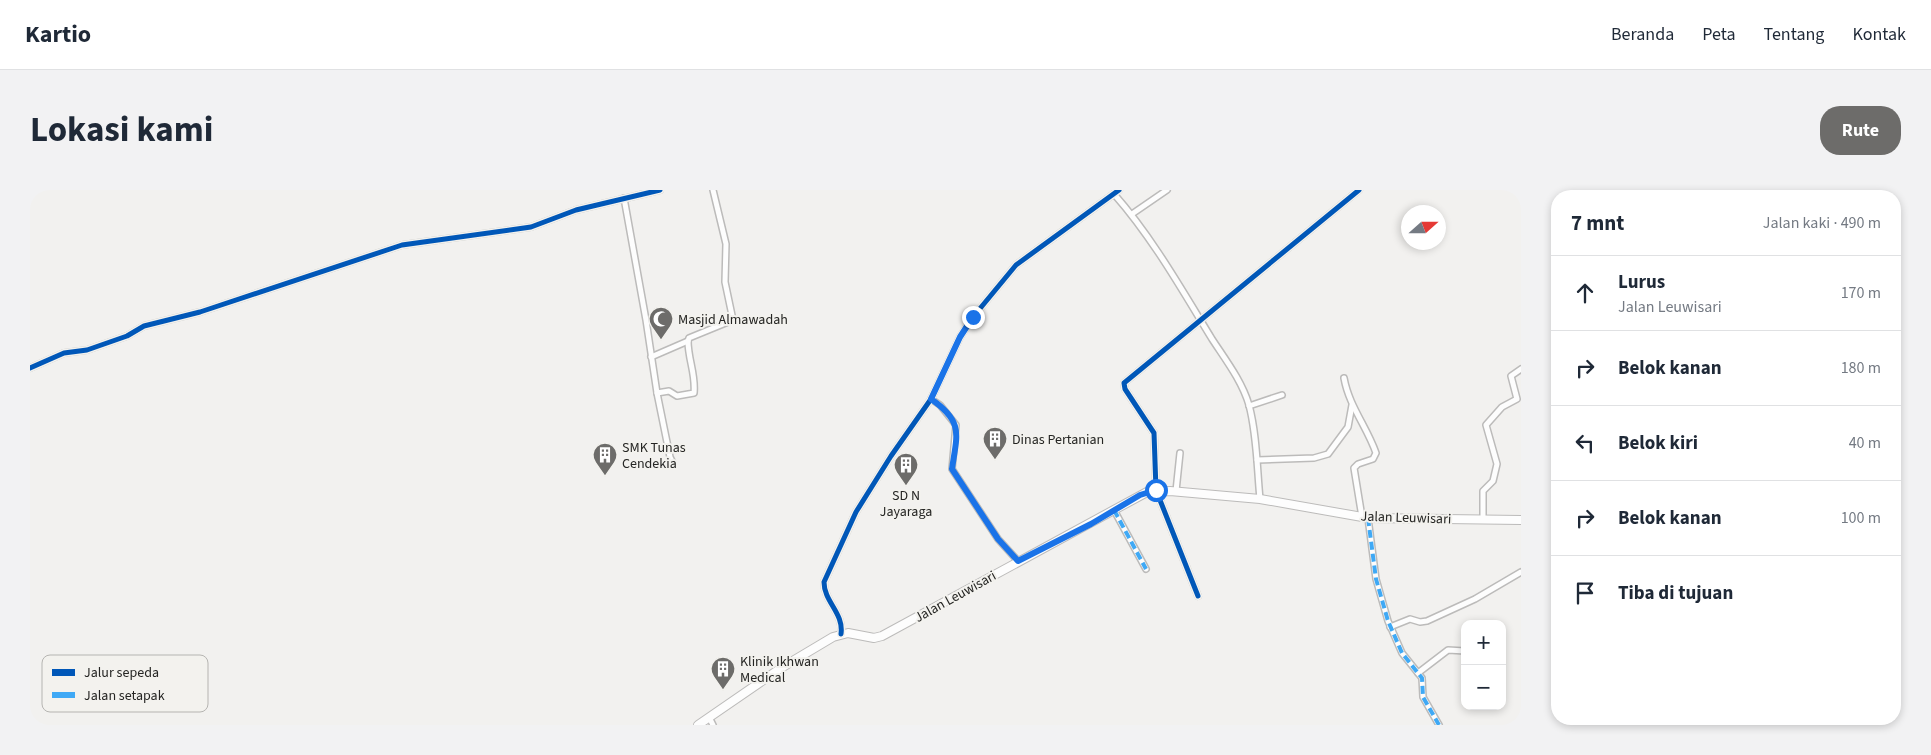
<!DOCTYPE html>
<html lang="id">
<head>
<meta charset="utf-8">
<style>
  :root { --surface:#fff; --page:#f2f2f3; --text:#1f2937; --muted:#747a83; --line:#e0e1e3; --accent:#6d6c6a }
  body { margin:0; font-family:"Source Sans 3",sans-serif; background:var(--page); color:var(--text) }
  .controls { position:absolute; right:15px; bottom:15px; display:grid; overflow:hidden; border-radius:10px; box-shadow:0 2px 8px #0003 }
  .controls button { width:45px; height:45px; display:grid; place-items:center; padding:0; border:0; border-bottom:1px solid var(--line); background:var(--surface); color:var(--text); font:25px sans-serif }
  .compass { position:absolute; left:1371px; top:15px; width:45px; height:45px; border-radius:50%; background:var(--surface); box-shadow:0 2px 8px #0003; rotate:69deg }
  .stop { position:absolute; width:15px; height:15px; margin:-11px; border:4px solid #1a73e8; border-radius:50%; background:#fff }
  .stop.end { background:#1a73e8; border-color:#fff; box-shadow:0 1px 5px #0008 }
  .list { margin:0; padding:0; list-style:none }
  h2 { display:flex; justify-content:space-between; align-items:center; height:65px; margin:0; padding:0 20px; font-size:21px }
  h2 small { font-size:16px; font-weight:400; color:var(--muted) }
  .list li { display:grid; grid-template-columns:32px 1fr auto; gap:15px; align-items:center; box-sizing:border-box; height:75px; padding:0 20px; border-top:1px solid var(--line) }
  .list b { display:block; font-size:19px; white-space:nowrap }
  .list p { margin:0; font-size:16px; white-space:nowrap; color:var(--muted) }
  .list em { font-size:16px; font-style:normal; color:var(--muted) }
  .icon { flex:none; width:28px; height:28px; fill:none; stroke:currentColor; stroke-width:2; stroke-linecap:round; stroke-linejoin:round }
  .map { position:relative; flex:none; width:1491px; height:535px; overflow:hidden; border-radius:20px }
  header { display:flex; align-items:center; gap:30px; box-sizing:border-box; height:70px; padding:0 25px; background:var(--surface); border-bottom:1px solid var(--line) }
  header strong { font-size:24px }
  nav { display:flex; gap:28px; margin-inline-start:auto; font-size:18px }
  .intro { display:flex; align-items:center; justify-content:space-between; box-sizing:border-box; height:120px; padding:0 30px }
  h1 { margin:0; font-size:35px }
  .button { padding:12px 22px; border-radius:20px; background:var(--accent); color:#fff; font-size:18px; font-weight:700 }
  main { display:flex; gap:30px; padding:0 30px }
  aside { flex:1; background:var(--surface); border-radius:20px; box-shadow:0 2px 8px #0003 }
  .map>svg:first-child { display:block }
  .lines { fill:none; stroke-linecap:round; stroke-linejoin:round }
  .street-casing { stroke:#bcbbba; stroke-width:8 }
  .secondary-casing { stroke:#bcbbba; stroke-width:10 }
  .street { stroke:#fdfdfd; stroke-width:5 }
  .secondary { stroke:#fdfdfd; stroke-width:8 }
  .quiet { stroke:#3fa9f5; stroke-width:4; stroke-dasharray:8 4; stroke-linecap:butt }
  .cycleway-casing { stroke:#f3f2ee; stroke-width:8 }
  .cycleway { stroke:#0057b8; stroke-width:5 }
  .route { stroke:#1a73e8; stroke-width:6 }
  .labels { text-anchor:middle; stroke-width:4; stroke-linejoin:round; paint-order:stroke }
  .poi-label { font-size:14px; fill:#252523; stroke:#f3f2ee; text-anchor:start }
  .street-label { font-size:14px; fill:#252523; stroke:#f3f2ee }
  .key { fill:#f3f2ee; stroke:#b5b4b1; stroke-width:1 }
  .key-label { font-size:14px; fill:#252523 }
</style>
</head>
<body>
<header>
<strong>Kartio</strong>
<nav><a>Beranda</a><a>Peta</a><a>Tentang</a><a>Kontak</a></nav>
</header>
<div class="intro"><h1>Lokasi kami</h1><a class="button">Rute</a></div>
<main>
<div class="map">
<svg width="1491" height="535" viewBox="0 0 1491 535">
  <rect width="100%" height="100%" fill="#f2f1ef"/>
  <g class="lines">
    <defs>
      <g id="street">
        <path d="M1084,4C1122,47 1152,100 1182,149C1195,169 1212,191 1219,215C1227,245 1227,279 1230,309"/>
        <path d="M594,8L616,130L627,203L640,267L643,273"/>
        <path d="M1102,24L1137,0"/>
        <path d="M621,167L658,151"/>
        <path d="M0,178L34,163L57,160L97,146L114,136L170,122L372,55L501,37L546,20L630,0"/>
        <path d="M1314,188C1319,216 1337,237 1346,263L1343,269L1328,274L1324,278L1332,327"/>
        <path d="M627,203L639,201L647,206L664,203C666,185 658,169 658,151L659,148L703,130L695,92L696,54L683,0"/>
        <path d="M901,209L910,215L926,235L922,279L968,349L988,371"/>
        <path d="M1219,216L1252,205"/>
        <path d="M1227,270L1284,268L1298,264L1318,237L1322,215"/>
        <path d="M1146,301L1150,263"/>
        <path d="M1084,320L1116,379"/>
        <path d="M1338,328L1346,389L1358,431L1372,463L1392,488L1393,507L1409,535"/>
        <path d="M1453,328V301L1463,291L1467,274L1456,235L1472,217L1487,209L1481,186L1491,179"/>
        <path d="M1168,406L1126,300L1124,243L1095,199L1094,193L1329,0"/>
        <path d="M1360,437L1380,429L1390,432L1397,431L1445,409L1491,382"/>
        <path d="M811,444C814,423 794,412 794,392L826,322L861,266L901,209L930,147L943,127L986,75L1089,0"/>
        <path d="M1388,483L1418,460L1435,461"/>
        <path d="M679,527L683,535"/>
      </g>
      <path id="secondary" d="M668,535L751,478L803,447L818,443L844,448L852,446L1117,302L1140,301L1230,309L1338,328L1491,330"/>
    </defs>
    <use href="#street" class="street-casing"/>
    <use href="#secondary" class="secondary-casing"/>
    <use href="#street" class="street"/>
    <use href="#secondary" class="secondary"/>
    <g class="quiet">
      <path d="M1084,320L1116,379"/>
      <path d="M1338,328L1346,389L1358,431L1372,463L1392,488L1393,507L1409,535"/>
    </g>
    <defs>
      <g id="cycleway">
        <path d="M0,178L34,163L57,160L97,146L114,136L170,122L372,55L501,37L546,20L630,0"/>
        <path d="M1168,406L1126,300L1124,243L1095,199L1094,193L1329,0"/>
        <path d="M811,444C814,423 794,412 794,392L826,322L861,266L901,209L930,147L943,127L986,75L1089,0"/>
      </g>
    </defs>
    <use href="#cycleway" class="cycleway-casing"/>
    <use href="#cycleway" class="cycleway"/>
  </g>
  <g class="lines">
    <path class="route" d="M943,127L930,147L901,209C934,232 927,244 922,279L968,349L988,371L1061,334L1110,305L1126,300"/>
  </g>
  <defs>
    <symbol id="mosque-pin" viewBox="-11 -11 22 30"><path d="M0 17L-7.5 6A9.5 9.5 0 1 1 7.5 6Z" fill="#6d6c6a" stroke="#f3f2ee"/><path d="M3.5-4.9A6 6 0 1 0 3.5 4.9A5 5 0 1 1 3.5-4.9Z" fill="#fff"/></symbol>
    <symbol id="building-pin" viewBox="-11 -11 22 30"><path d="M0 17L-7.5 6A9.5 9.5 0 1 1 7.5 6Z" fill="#6d6c6a" stroke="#f3f2ee"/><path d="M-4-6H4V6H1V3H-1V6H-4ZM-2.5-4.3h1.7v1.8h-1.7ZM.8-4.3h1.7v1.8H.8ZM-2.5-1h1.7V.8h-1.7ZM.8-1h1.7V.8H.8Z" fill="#fff"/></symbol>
  </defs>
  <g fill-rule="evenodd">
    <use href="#mosque-pin" x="617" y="115" width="28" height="38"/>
    <use href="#building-pin" x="951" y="235" width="28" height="38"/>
    <use href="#building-pin" x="561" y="251" width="28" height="38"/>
    <use href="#building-pin" x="862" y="261" width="28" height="38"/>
    <use href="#building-pin" x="679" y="465" width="28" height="38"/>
  </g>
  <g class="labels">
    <g class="poi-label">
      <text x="648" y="134">Masjid Almawadah</text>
      <text x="982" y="254">Dinas Pertanian</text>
      <text x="592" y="262">SMK Tunas<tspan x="592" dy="16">Cendekia</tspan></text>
      <text x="876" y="310" text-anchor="middle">SD N<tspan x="876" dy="16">Jayaraga</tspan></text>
      <text x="710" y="476">Klinik Ikhwan<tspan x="710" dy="16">Medical</tspan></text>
    </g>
    <g class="street-label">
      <text transform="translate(1376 327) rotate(2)" y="5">Jalan Leuwisari</text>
      <text transform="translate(925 406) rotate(-29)" y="5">Jalan Leuwisari</text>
    </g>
  </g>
  <rect x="12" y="465" width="166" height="57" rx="8" class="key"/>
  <rect x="22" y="479" width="23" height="7" fill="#0057b8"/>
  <rect x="22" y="502" width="23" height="6" fill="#3fa9f5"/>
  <g class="key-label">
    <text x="54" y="487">Jalur sepeda</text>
    <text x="54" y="510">Jalan setapak</text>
  </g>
</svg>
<div class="controls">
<button>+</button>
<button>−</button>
</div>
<svg class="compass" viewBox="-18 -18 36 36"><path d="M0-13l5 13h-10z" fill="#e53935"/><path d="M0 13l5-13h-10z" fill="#747a83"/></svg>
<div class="stop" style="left:1126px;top:300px"></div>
<div class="stop end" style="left:943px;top:127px"></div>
</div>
<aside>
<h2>7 mnt<small>Jalan kaki · 490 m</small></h2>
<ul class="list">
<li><svg class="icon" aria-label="ahead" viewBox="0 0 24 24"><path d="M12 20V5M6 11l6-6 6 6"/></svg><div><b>Lurus</b><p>Jalan Leuwisari</p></div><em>170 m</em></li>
<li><svg class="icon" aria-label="right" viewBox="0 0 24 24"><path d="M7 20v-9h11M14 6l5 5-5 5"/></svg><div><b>Belok kanan</b></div><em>180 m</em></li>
<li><svg class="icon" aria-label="left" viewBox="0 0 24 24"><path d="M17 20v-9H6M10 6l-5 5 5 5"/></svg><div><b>Belok kiri</b></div><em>40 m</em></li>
<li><svg class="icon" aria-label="right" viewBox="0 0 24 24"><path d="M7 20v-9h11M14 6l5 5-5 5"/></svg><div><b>Belok kanan</b></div><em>100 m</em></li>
<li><svg class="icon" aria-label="arrive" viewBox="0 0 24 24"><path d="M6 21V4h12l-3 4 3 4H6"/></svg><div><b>Tiba di tujuan</b></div></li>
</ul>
</aside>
</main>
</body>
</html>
